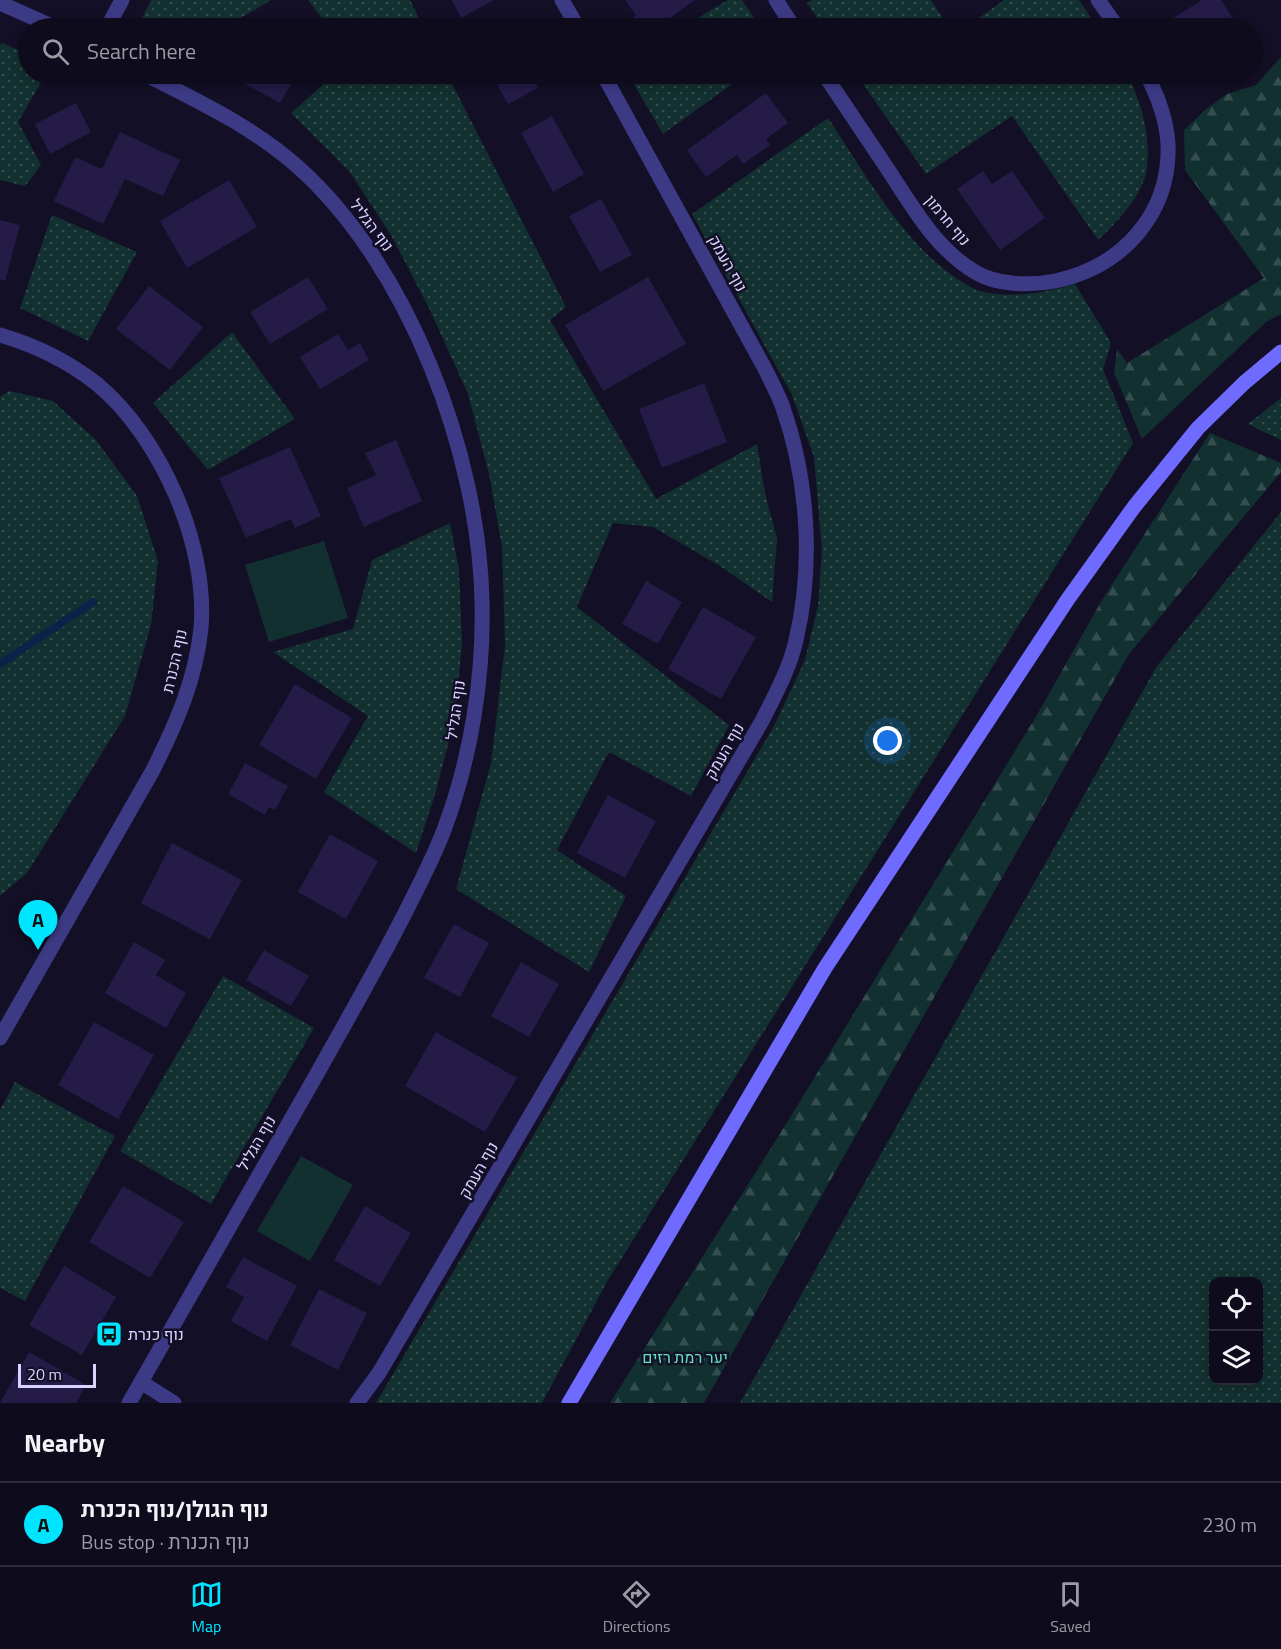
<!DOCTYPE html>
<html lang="en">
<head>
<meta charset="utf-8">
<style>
  :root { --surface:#0e0b1c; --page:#1c1929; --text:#f1f3f6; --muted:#9b9ba3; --line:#2e2b3b; --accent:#00e5ff }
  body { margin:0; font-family:"Titillium Web",Heebo,sans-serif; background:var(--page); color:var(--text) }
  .controls { position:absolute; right:18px; bottom:18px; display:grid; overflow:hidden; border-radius:12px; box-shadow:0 3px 9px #0003 }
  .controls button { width:54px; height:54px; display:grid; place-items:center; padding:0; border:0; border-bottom:2px solid var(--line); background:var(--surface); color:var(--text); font:30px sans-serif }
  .scale { position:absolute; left:18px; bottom:15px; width:78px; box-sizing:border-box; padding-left:6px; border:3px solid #d9d4ff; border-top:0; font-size:16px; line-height:21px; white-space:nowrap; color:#d9d4ff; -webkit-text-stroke:4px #130f26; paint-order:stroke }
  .you { position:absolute; left:888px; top:741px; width:21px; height:21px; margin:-15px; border:4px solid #fff; border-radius:50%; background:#1a73e8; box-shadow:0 0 0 9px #1a73e833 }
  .badge { display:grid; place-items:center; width:39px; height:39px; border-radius:50%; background:var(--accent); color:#111; font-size:20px; font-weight:700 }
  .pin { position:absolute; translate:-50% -50px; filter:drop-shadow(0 2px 3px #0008) }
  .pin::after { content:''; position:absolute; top:32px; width:21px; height:18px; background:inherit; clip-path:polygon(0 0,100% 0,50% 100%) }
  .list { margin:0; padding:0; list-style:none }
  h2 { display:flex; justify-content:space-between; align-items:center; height:78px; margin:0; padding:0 24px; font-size:26px }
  h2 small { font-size:20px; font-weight:400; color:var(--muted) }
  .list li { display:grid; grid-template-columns:39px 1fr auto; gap:18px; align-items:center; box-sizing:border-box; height:84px; padding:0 24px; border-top:2px solid var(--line) }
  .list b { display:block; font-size:22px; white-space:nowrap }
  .list p { margin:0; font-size:20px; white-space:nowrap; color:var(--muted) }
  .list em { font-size:20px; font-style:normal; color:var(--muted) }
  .icon { flex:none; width:33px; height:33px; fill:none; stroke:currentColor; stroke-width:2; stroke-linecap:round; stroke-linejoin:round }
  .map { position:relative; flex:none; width:1281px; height:1403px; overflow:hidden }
  .search { position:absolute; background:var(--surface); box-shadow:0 3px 9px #0003; left:18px; right:18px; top:18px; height:66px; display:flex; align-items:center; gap:15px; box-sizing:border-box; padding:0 21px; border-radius:33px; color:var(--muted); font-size:22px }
  .sheet { height:162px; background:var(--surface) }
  nav { display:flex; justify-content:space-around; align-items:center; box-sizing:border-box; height:84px; border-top:2px solid var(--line); background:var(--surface); font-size:16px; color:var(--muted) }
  nav a { display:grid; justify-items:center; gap:3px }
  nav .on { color:var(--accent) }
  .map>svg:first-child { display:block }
  .grass { fill:url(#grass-dots); fill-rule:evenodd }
  .forest { fill:url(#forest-firs) }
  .park { fill:#12302f }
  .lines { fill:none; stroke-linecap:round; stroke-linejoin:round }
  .stream { stroke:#0c2248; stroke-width:8 }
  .building { fill:#241b47 }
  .minor { stroke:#3d3a85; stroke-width:15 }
  .tertiary { stroke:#3d3a85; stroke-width:15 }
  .secondary { stroke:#6f6bff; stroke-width:15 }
  .labels { text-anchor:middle; stroke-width:5; stroke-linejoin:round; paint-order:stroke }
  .street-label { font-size:16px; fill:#d9d4ff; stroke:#130f26 }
  .poi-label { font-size:16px; fill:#d9d4ff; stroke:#130f26; text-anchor:start }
  .park-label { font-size:16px; fill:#5fe0c0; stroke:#130f26 }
</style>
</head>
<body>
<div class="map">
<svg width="1281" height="1403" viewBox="0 0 1281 1403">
  <defs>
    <pattern id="grass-dots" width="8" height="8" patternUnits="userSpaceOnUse" patternTransform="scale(1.5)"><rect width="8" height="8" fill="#12302f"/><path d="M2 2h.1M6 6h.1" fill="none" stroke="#344d4e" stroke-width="1.8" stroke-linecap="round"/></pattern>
    <pattern id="forest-firs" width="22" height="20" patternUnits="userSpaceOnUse" patternTransform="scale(1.5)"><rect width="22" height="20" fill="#12302f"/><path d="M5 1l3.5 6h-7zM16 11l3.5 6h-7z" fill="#344d4e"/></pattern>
  </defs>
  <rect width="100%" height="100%" fill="#130f26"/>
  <g class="grass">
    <path d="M151,0H271L224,28H141L142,18Z"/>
    <path d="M308,0H410L424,28H329Z"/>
    <path d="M728,0H742L761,28H681Z"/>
    <path d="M812,0H931L949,28H824L807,3Z"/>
    <path d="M1004,0H1079L1098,28H965Z"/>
    <path d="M2,43L28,54V74H46L18,122L41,165L25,186L0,180V45Z"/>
    <path d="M335,74H447L566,307L550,320L656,499L757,444L765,493L777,539L772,602L720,566L653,527L613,523L577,607L729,725L691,796L609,752L557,850L626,896L589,972L456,889L491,763L505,645L502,547L489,474L468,394L429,308L391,235L349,171L291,113Z"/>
    <path d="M628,74H746L663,134Z"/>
    <path d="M856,74H1127C1141,101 1151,136 1147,168C1143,196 1117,222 1098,240L1012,116L926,174Z"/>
    <path d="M828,118C865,173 906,249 964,283C969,286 975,290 980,291C1013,299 1044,293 1075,284L1111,343L1103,369L1133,443L608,1280L542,1403H376L774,726L805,660L818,606L822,550L814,457L792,395L692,214Z"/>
    <path d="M52,215L137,252L88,341L20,308Z"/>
    <path d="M232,332L295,419L208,470L153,403Z"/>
    <path d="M9,391L53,401L96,440L137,496L158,561L151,625L125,716L27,873L0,896V397Z"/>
    <path d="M1281,398V440L1248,424Z"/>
    <path d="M1281,512V1403H740L1157,666ZM1214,1282H1258V1380H1214Z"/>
    <path d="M450,523L459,570L462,643L455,717L436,791L416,853L324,792L368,716L273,652L353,629L372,560Z"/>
    <path d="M223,976L314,1028L211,1204L120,1151Z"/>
    <path d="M15,1082L115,1136L25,1301L0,1288V1110Z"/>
  </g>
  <g class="forest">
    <path d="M1281,57V314L1266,322L1142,439L1114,373L1117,349L1127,363L1264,278L1185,170L1184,130L1205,110L1227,94L1256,85Z"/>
    <path d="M1210,433L1281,463V472L1129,654L704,1403H610L778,1137L1037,715L1102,600Z"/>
  </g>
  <g class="park">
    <path d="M324,541L348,618L269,642L245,565Z"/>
    <path d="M301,1156L353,1185L310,1261L257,1231Z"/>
  </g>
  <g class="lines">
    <path class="stream" d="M0,664L93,602"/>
  </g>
  <g class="building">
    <path d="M452,0H494L461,18Z"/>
    <path d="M625,0H695L656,28H634L629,21L636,15Z"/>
    <path d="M1202,0H1221L1239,28H1169L1165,23Z"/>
    <path d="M226,74H314L310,80L302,76L300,80L295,77L280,103Z"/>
    <path d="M491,74H530L538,88L508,104Z"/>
    <path d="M766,93L788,123L766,139L770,145L743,164L737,155L706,177L687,150Z"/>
    <path d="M76,103L91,132L50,154L35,124Z"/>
    <path d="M552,116L584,174L553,192L521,133Z"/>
    <path d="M120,132L180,160L163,196L125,179L103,224L54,201L75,157L102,169Z"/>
    <path d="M983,171L992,184L1012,171L1045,218L1000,250L957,189Z"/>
    <path d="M229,180L257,227L187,268L160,221Z"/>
    <path d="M601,199L632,255L600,272L569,216Z"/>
    <path d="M0,220L20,225L5,281L0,279Z"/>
    <path d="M308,277L328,309L270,344L250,312Z"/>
    <path d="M648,277L686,344L603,391L565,325Z"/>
    <path d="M149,286L203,327L170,370L116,329Z"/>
    <path d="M338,334L348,350L360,343L369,360L320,389L300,357Z"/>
    <path d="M704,383L727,442L662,468L639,409Z"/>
    <path d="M396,440L422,501L364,527L347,488L376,475L365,453Z"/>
    <path d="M290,447L321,516L295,528L291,519L246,538L219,478Z"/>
    <path d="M646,581L682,602L658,644L622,624Z"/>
    <path d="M703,607L756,637L721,699L668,669Z"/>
    <path d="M295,684L352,718L316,779L259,745Z"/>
    <path d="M245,763L288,786L275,810L269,807L265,815L228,794Z"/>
    <path d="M608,795L656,821L625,878L577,853Z"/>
    <path d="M330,834L378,861L346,919L298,892Z"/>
    <path d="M172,843L242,880L210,939L141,903Z"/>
    <path d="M454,924L489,943L460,997L424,978Z"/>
    <path d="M134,942L165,960L156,975L186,993L166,1028L105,993Z"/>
    <path d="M264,950L309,976L291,1006L246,980Z"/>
    <path d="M521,962L559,984L529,1037L491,1016Z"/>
    <path d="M94,1022L154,1055L118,1119L58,1085Z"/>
    <path d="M436,1032L517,1078L485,1132L405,1086Z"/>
    <path d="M123,1186L184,1222L150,1278L89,1242Z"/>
    <path d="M365,1206L411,1233L380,1286L334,1260Z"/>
    <path d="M243,1257L297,1286L267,1341L231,1321L244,1297L226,1287Z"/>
    <path d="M64,1266L116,1297L82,1355L29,1325Z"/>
    <path d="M319,1289L367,1313L338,1370L290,1345Z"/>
    <path d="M29,1352L86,1385L76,1403H0Z"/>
  </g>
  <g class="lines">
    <g class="minor">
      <path d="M562,0L578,28"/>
      <path d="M776,0L794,28"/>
      <path d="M1098,0L1118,28"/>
      <path d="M107,28L122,0"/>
      <path d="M824,74C845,105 866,137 887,168C912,206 935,248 975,272C996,285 1030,286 1055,281C1122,267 1171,214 1168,143C1166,119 1157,94 1146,74"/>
      <path d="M141,1382L174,1403"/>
      <path d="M357,1403L379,1373L762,721C775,695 790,668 796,640C814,564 808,478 782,405C777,392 770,379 764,367L603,74"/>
    </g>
    <g class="tertiary">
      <path d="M0,3L56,28"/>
      <path d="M0,335C34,345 69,362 97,384C161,437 208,545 201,628C196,679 176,724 153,770L0,1038"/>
      <path d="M129,1403C193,1293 255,1182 318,1072C347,1020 377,968 404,915C418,887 433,859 444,830C471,758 484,677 482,601C479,454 409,266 298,167C252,126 199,102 145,74"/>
    </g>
    <path class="secondary" d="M569,1403L825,968L1068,599L1134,507L1198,428L1244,383L1281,352"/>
  </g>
  <defs>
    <symbol id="bus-square" viewBox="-11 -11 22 22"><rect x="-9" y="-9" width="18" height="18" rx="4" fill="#00e5ff" stroke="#130f26"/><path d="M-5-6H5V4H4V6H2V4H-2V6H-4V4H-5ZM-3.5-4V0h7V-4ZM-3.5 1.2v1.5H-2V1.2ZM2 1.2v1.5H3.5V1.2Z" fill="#111"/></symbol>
  </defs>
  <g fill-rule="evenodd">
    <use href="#bus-square" x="94" y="1319" width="30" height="30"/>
  </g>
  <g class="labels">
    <g class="street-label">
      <text transform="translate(948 220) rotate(50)" y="6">נוף חרמון</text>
      <text transform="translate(372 225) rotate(53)" y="6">נוף הגליל</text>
      <text transform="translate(728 263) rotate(61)" y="6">נוף העמק</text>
      <text transform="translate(174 661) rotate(-77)" y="6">נוף הכנרת</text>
      <text transform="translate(455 710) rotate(-82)" y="6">נוף הגליל</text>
      <text transform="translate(724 751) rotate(-60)" y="6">נוף העמק</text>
      <text transform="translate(256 1143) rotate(-60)" y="6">נוף הגליל</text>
      <text transform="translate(478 1170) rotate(-60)" y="6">נוף העמק</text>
    </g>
    <g class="poi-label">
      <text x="128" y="1340">נוף כנרת</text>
    </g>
    <g class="park-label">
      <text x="685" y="1363">יער רמת רזים</text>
    </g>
  </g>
</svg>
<div class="controls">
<button><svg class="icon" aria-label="locate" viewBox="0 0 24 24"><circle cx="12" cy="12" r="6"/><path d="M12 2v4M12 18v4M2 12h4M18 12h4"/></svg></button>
<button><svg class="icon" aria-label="layers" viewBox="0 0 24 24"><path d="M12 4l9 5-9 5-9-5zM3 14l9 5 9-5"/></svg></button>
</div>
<div class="scale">20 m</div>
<div class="you"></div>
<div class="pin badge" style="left:38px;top:950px">A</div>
<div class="search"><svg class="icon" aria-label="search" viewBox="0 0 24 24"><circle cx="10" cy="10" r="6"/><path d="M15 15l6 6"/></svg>Search here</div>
</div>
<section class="sheet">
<h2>Nearby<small></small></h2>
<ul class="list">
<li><span class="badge">A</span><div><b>נוף הגולן/נוף הכנרת</b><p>Bus stop · נוף הכנרת</p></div><em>230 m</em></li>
</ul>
</section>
<nav>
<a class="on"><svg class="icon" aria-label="map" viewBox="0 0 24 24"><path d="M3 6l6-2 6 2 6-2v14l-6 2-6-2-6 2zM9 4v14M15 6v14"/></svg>Map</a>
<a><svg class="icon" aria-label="directions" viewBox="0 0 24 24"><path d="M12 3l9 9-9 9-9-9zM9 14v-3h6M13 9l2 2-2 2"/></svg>Directions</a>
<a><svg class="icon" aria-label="saved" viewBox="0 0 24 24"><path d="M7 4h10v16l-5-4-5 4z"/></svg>Saved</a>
</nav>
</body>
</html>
